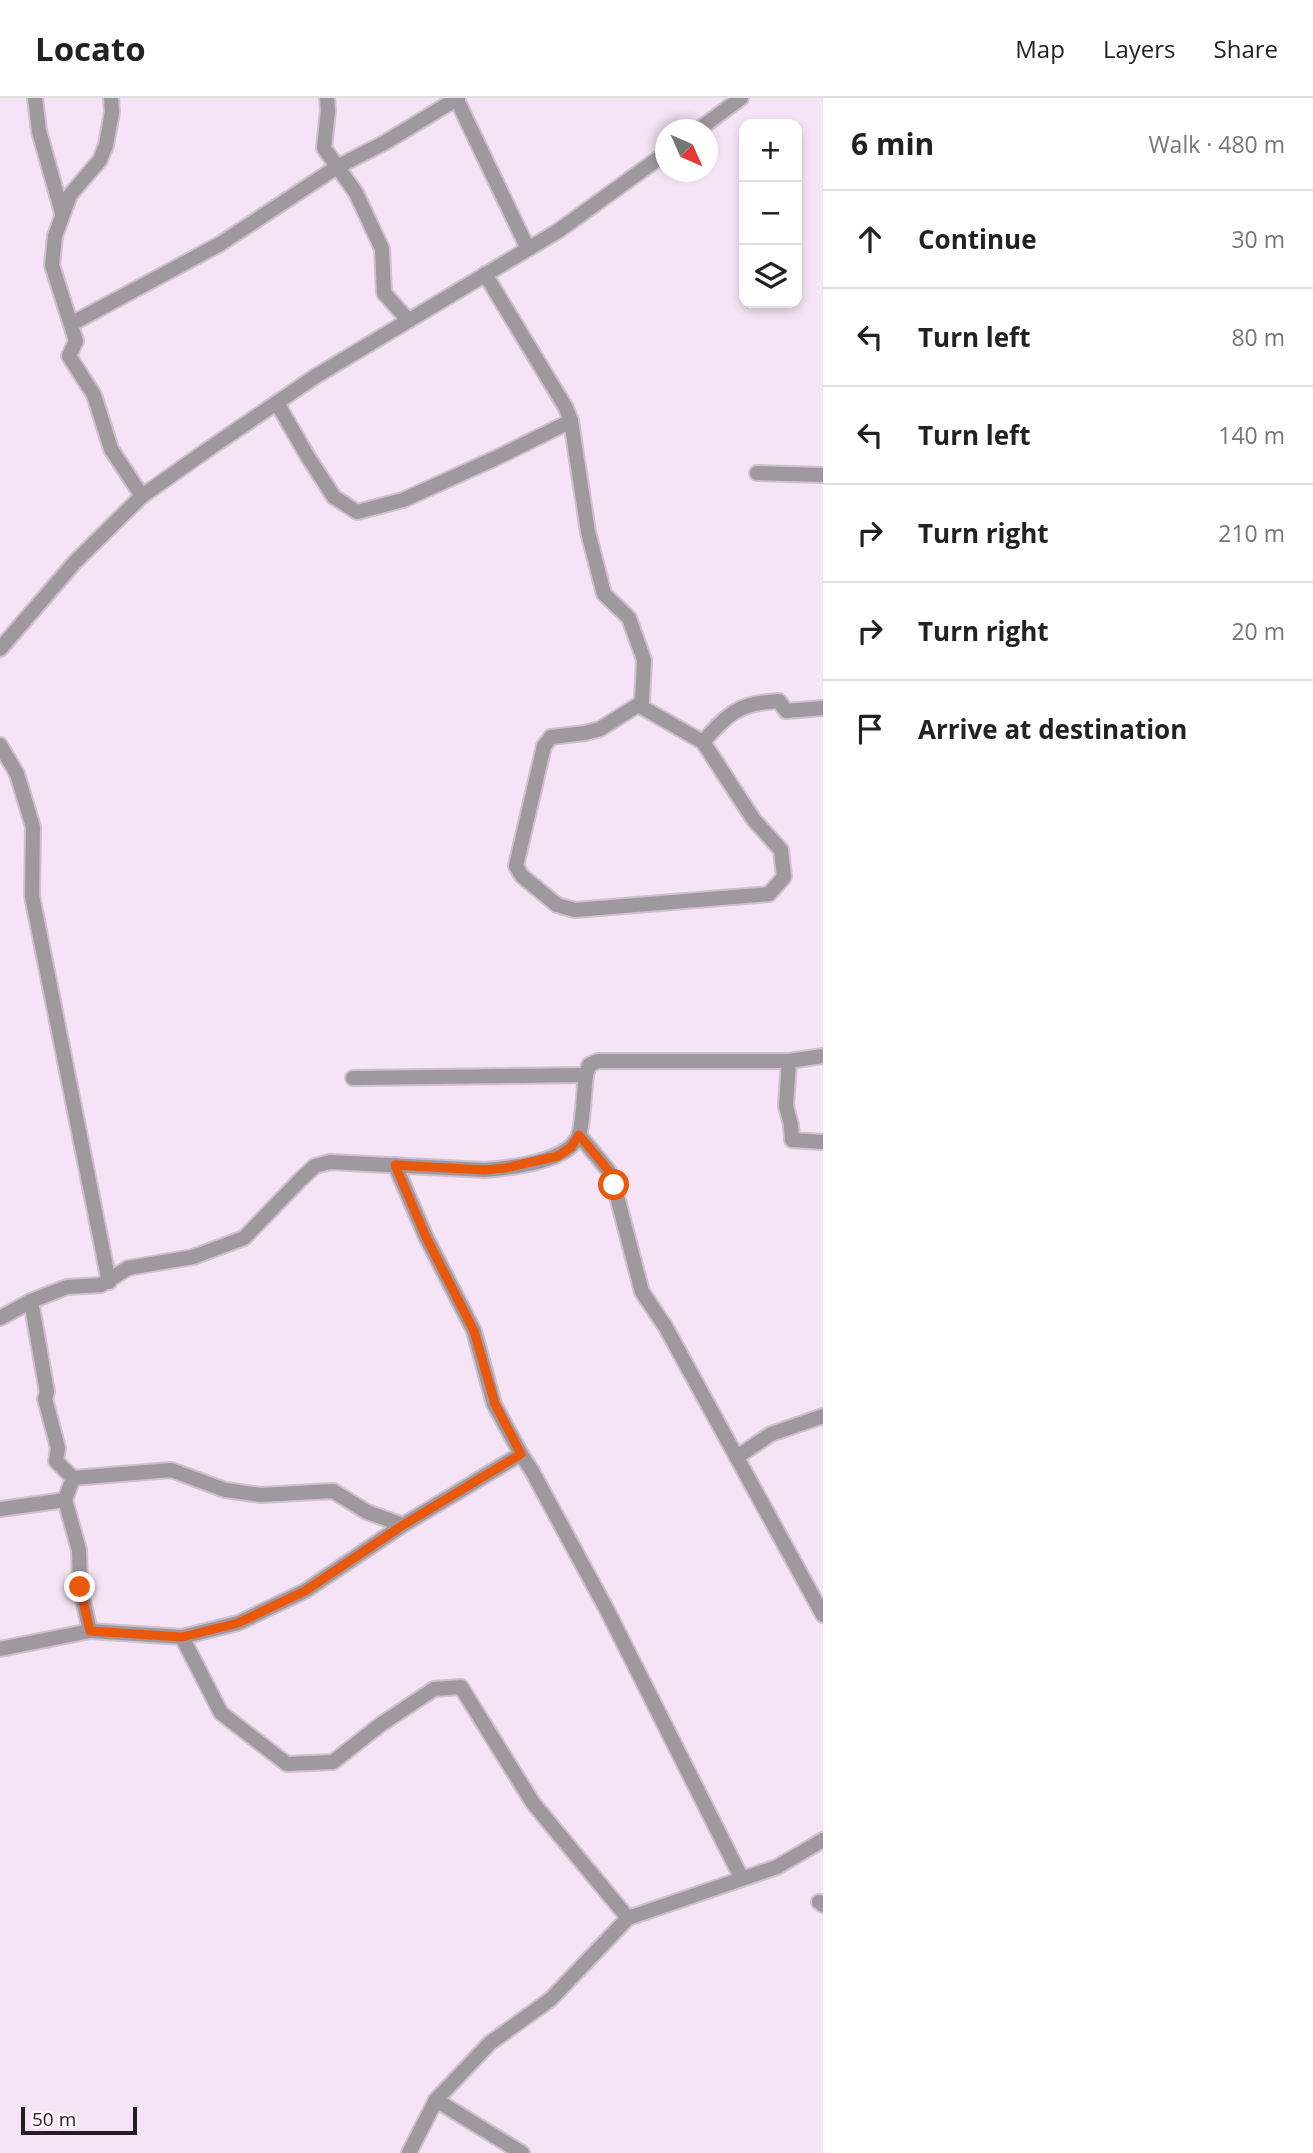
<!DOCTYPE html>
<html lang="en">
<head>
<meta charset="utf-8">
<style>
  :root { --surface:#fff; --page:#f6f6f6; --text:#222; --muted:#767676; --line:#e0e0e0 }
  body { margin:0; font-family:"Open Sans",sans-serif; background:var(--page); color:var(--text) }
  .controls { position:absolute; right:21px; top:21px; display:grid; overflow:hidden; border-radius:14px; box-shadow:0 4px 10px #0003 }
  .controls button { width:63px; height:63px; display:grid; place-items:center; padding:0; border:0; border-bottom:2px solid var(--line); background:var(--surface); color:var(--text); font:35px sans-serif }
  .compass { position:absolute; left:655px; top:21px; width:63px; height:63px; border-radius:50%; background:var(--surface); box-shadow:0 4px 10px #0003; rotate:135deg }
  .scale { position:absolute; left:21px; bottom:18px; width:116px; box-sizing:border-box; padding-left:7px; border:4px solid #241e24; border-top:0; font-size:19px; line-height:24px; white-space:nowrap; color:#241e24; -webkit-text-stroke:5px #fef4fe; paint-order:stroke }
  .stop { position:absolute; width:21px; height:21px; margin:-16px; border:5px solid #ea580c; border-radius:50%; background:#fff }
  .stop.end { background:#ea580c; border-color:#fff; box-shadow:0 2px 7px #0008 }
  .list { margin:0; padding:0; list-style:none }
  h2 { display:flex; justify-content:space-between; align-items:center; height:91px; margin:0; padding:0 28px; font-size:30px }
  h2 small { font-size:23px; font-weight:400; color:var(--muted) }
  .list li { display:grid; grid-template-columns:46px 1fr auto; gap:21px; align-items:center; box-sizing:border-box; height:98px; padding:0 28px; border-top:2px solid var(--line) }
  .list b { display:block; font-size:26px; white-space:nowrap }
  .list em { font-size:23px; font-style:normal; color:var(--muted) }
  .icon { flex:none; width:38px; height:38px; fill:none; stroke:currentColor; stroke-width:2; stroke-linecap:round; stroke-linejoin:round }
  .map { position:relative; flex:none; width:823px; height:2055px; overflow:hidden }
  header { display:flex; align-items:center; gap:42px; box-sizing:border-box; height:98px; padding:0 35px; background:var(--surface); border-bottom:2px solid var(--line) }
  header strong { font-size:33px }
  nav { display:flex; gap:38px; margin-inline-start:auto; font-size:24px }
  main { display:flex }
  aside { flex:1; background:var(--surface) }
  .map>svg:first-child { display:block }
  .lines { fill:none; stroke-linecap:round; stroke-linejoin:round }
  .street-casing { stroke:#cfc0cf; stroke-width:18 }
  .street { stroke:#9f989f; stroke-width:14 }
  .route { stroke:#ea580c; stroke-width:9 }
</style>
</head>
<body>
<header>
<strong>Locato</strong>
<nav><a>Map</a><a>Layers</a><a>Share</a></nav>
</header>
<main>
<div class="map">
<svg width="823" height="2055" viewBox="0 0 823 2055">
  <rect width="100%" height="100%" fill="#f5e4f5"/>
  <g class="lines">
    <defs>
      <g id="street">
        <path d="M35,0L39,33L62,115"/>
        <path d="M111,0L112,14L106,47L100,62L70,97L55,138L52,167L76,243L69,258L94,297L111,351L142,398"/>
        <path d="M327,0L328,12L324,50L356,95L382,151L384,195L408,222"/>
        <path d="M456,0L528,151"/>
        <path d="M698,32L741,0"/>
        <path d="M485,176L566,310L571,323L588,434L604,496L629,520L644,562L642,603L638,607L703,644L754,722L781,752L784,779L769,796L575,812L557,807L522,778L516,768L544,648L551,639L585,635L600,631L638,607"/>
        <path d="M71,226L220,146L337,69L384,45L458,0"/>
        <path d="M277,305L308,359L334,399L357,414L403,402L496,360L571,323"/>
        <path d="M757,375L823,377"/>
        <path d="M0,551L75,464L142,398L210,350L316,278L558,133L666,55"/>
        <path d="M703,644C729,614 740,605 779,603L786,613L823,610"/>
        <path d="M0,647L17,676L33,729L32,798L109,1184"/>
        <path d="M789,963L786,1008L791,1027L792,1042L823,1044"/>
        <path d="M353,980L586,977"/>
        <path d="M579,1037L608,1072L614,1087L642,1194L665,1228L823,1517"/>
        <path d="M395,1067L426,1139L474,1233L494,1306L521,1356L532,1373L607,1512L742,1781"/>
        <path d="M0,1220L31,1203L67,1189L101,1187L128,1170L193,1159L244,1140L301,1081L315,1068L330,1064L485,1072C510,1070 569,1064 579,1037C583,1025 584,991 586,977L589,967L598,963H789L823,958"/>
        <path d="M737,1359L771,1336L823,1318"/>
        <path d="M73,1380L171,1372L225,1392L261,1397L333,1393L367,1414L403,1427"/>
        <path d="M0,1411L65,1402"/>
        <path d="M90,1533L182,1539L238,1525L305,1493L403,1427L521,1356"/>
        <path d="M182,1539L221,1615L287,1666L333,1664L380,1627L434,1591L461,1589L533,1705L628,1820"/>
        <path d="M0,1551L90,1533L80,1489L79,1452L65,1402L73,1380L56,1363L58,1350L45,1301L47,1294L31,1203"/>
        <path d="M819,1804L823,1807"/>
        <path d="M436,2002L522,2055"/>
        <path d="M409,2055L436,2002L490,1945L551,1901L628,1820L777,1769L823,1742"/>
      </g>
    </defs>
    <use href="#street" class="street-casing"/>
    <use href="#street" class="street"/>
  </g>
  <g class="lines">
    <path class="route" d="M80,1489L90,1533L182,1539L238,1525L305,1493L403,1427L521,1356L495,1306L474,1233L426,1139L395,1067L485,1072L505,1070L558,1058L571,1049L579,1037L608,1072L614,1087"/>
  </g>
</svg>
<div class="controls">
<button>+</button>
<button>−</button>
<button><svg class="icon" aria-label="layers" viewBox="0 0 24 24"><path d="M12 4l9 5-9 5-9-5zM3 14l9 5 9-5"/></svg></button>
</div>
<svg class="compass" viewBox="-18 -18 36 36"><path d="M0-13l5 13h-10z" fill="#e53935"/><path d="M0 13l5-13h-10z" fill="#767676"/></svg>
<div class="scale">50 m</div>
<div class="stop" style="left:614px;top:1087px"></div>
<div class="stop end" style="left:80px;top:1489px"></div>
</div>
<aside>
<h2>6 min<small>Walk · 480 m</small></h2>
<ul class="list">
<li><svg class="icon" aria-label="ahead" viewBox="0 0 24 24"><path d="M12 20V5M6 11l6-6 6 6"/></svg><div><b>Continue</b></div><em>30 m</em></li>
<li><svg class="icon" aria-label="left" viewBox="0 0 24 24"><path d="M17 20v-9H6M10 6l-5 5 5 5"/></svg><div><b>Turn left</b></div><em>80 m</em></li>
<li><svg class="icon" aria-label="left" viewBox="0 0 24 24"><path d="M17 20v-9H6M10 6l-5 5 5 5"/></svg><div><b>Turn left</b></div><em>140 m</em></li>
<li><svg class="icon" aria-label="right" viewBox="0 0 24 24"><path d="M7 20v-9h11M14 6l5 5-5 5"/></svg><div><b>Turn right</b></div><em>210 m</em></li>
<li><svg class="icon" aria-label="right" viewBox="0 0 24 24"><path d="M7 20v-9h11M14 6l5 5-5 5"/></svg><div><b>Turn right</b></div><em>20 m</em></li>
<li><svg class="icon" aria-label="arrive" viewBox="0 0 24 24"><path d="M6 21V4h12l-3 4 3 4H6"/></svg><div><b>Arrive at destination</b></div></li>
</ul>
</aside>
</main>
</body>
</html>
